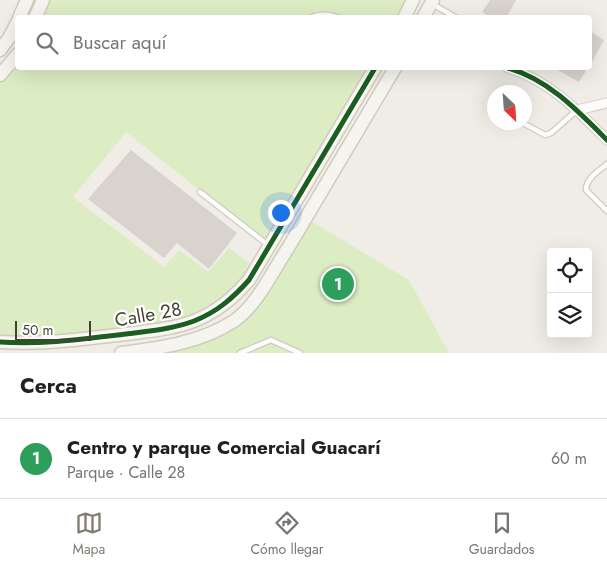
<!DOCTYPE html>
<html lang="es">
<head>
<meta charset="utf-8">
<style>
  :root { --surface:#fff; --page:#f2f2f2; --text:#202124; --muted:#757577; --line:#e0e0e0; --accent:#827c72 }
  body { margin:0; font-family:Jost,sans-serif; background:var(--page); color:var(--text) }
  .controls { position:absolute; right:15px; bottom:15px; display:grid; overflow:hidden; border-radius:5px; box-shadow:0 5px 20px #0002 }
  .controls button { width:45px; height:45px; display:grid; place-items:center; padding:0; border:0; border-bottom:1px solid var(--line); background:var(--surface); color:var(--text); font:25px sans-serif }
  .compass { position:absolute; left:487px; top:85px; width:45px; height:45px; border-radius:50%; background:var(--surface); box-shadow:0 5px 20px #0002; rotate:155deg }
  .scale { position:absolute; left:15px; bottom:12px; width:76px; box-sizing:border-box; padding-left:5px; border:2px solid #463f33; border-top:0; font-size:14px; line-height:18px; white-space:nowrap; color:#463f33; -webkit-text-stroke:4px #fff; paint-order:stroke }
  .you { position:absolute; left:280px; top:212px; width:18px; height:18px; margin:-12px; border:4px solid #fff; border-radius:50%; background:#1a73e8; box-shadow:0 0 0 8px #1a73e833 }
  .badge { display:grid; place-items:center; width:32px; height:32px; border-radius:50%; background:var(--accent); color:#fff; font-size:16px; font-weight:700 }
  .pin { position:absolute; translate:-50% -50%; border:2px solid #fff; box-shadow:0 1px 5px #0006 }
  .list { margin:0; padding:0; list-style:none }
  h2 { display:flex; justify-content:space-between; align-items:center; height:65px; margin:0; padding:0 20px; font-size:21px }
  h2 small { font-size:16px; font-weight:400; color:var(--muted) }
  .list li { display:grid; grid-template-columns:32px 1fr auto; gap:15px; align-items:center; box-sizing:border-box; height:80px; padding:0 20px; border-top:1px solid var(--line) }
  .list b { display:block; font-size:19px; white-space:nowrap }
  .list p { margin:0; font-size:16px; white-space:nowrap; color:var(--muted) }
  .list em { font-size:16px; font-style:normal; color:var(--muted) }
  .icon { flex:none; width:28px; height:28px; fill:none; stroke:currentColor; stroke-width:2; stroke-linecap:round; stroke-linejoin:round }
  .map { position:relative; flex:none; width:607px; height:353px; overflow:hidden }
  .search { position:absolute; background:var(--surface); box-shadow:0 5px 20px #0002; left:15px; right:15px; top:15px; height:55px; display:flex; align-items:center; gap:12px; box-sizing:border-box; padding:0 18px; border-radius:5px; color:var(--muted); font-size:19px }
  .sheet { height:145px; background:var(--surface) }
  nav { display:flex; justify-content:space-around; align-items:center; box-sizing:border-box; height:70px; border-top:1px solid var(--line); background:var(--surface); font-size:14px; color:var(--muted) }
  nav a { display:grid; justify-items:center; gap:2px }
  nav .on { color:var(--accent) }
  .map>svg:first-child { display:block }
  .green { fill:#dcecc3 }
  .building { fill:#d8d4cd }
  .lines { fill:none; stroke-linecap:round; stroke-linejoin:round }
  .lane-casing { stroke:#cecbc4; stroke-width:7 }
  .street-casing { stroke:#cecbc4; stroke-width:11 }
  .secondary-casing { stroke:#d0cbbd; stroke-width:15 }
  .lane { stroke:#fdfcfb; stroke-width:4.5 }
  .street { stroke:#fdfcfb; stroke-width:9 }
  .secondary { stroke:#f6f4ee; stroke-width:12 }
  .cycleway-casing { stroke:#fff; stroke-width:8 }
  .cycleway { stroke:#1b5e20; stroke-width:5 }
  .labels { text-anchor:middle; stroke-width:4.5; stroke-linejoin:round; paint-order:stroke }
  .street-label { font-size:19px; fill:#463f33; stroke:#fff }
</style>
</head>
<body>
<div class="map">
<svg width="607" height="353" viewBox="0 0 607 353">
  <rect width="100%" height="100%" fill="#f0ede6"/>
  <g class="green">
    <path d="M44,0H413L404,18H36Z"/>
    <path d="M17,54L18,68H375L270,246L126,132L73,197L164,267L179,250L208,272L229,248L256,268L236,294L194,321L0,342V75Z"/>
    <path d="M306,218L409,280L449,353H121L155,349L235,320Z"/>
  </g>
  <g class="building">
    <path d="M490,0H516L506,18H491L482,12Z"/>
    <path d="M590,31L604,40L590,65Z"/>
    <path d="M554,68H588L579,82Z"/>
    <path d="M131,150L237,233L209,269L177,243L164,258L88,199Z"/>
  </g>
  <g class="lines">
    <defs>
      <g id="lane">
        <path d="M432,4L457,18"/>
        <path d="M310,18C320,13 329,14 339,18"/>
        <path d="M523,123L545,135L551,133L576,111"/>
        <path d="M607,164C599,171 586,178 586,190L607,211"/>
        <path d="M200,192L268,245"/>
        <path d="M240,353L271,340L300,353"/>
      </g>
      <g id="street">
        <path d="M508,68C549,80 578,111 607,140"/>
        <path d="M577,110L607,103"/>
      </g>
      <g id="secondary">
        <path d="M19,18L27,0"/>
        <path d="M35,18L43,0"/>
        <path d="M404,18L413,0"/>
        <path d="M423,18L433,0"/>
        <path d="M0,50L9,38L18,21"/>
        <path d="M0,75L18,54"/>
        <path d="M0,342C42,345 84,339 126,334C149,331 173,329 194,321C217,312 233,298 249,280L375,68"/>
        <path d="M121,353C160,348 200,343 234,321C258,304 272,272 288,248C324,188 359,128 395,68"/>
      </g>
    </defs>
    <use href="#lane" class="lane-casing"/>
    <use href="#street" class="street-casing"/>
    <use href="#secondary" class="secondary-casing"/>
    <use href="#lane" class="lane"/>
    <use href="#street" class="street"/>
    <use href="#secondary" class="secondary"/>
    <defs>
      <g id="cycleway">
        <path d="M508,68C549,80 578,111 607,140"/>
        <path d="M0,342C42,345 84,339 126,334C149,331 173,329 194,321C217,312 233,298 249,280L375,68"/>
      </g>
    </defs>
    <use href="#cycleway" class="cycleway-casing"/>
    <use href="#cycleway" class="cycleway"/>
  </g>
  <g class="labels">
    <g class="street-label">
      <text transform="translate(148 314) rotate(-10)" y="7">Calle 28</text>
    </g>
  </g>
</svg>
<div class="controls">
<button><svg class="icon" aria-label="locate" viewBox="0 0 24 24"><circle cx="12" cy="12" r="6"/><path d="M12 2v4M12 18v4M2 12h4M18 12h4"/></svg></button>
<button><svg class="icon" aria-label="layers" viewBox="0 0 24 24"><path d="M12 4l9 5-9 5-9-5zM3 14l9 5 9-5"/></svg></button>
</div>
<svg class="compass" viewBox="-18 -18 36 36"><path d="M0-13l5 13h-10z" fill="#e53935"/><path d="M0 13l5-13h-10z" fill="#757577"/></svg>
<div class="scale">50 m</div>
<div class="you"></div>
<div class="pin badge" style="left:338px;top:284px;background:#2e9e5b">1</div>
<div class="search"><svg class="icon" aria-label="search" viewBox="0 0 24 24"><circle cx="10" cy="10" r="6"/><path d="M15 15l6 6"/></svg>Buscar aquí</div>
</div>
<section class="sheet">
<h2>Cerca<small></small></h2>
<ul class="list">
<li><span class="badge" style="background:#2e9e5b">1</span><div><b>Centro y parque Comercial Guacarí</b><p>Parque · Calle 28</p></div><em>60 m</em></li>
</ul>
</section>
<nav>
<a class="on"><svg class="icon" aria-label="map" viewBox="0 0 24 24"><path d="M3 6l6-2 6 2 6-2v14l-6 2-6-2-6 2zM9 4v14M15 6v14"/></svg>Mapa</a>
<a><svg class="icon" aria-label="directions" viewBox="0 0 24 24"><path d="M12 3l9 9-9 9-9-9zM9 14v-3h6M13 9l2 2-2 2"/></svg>Cómo llegar</a>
<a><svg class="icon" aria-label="saved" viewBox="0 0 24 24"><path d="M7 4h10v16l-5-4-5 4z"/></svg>Guardados</a>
</nav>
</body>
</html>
